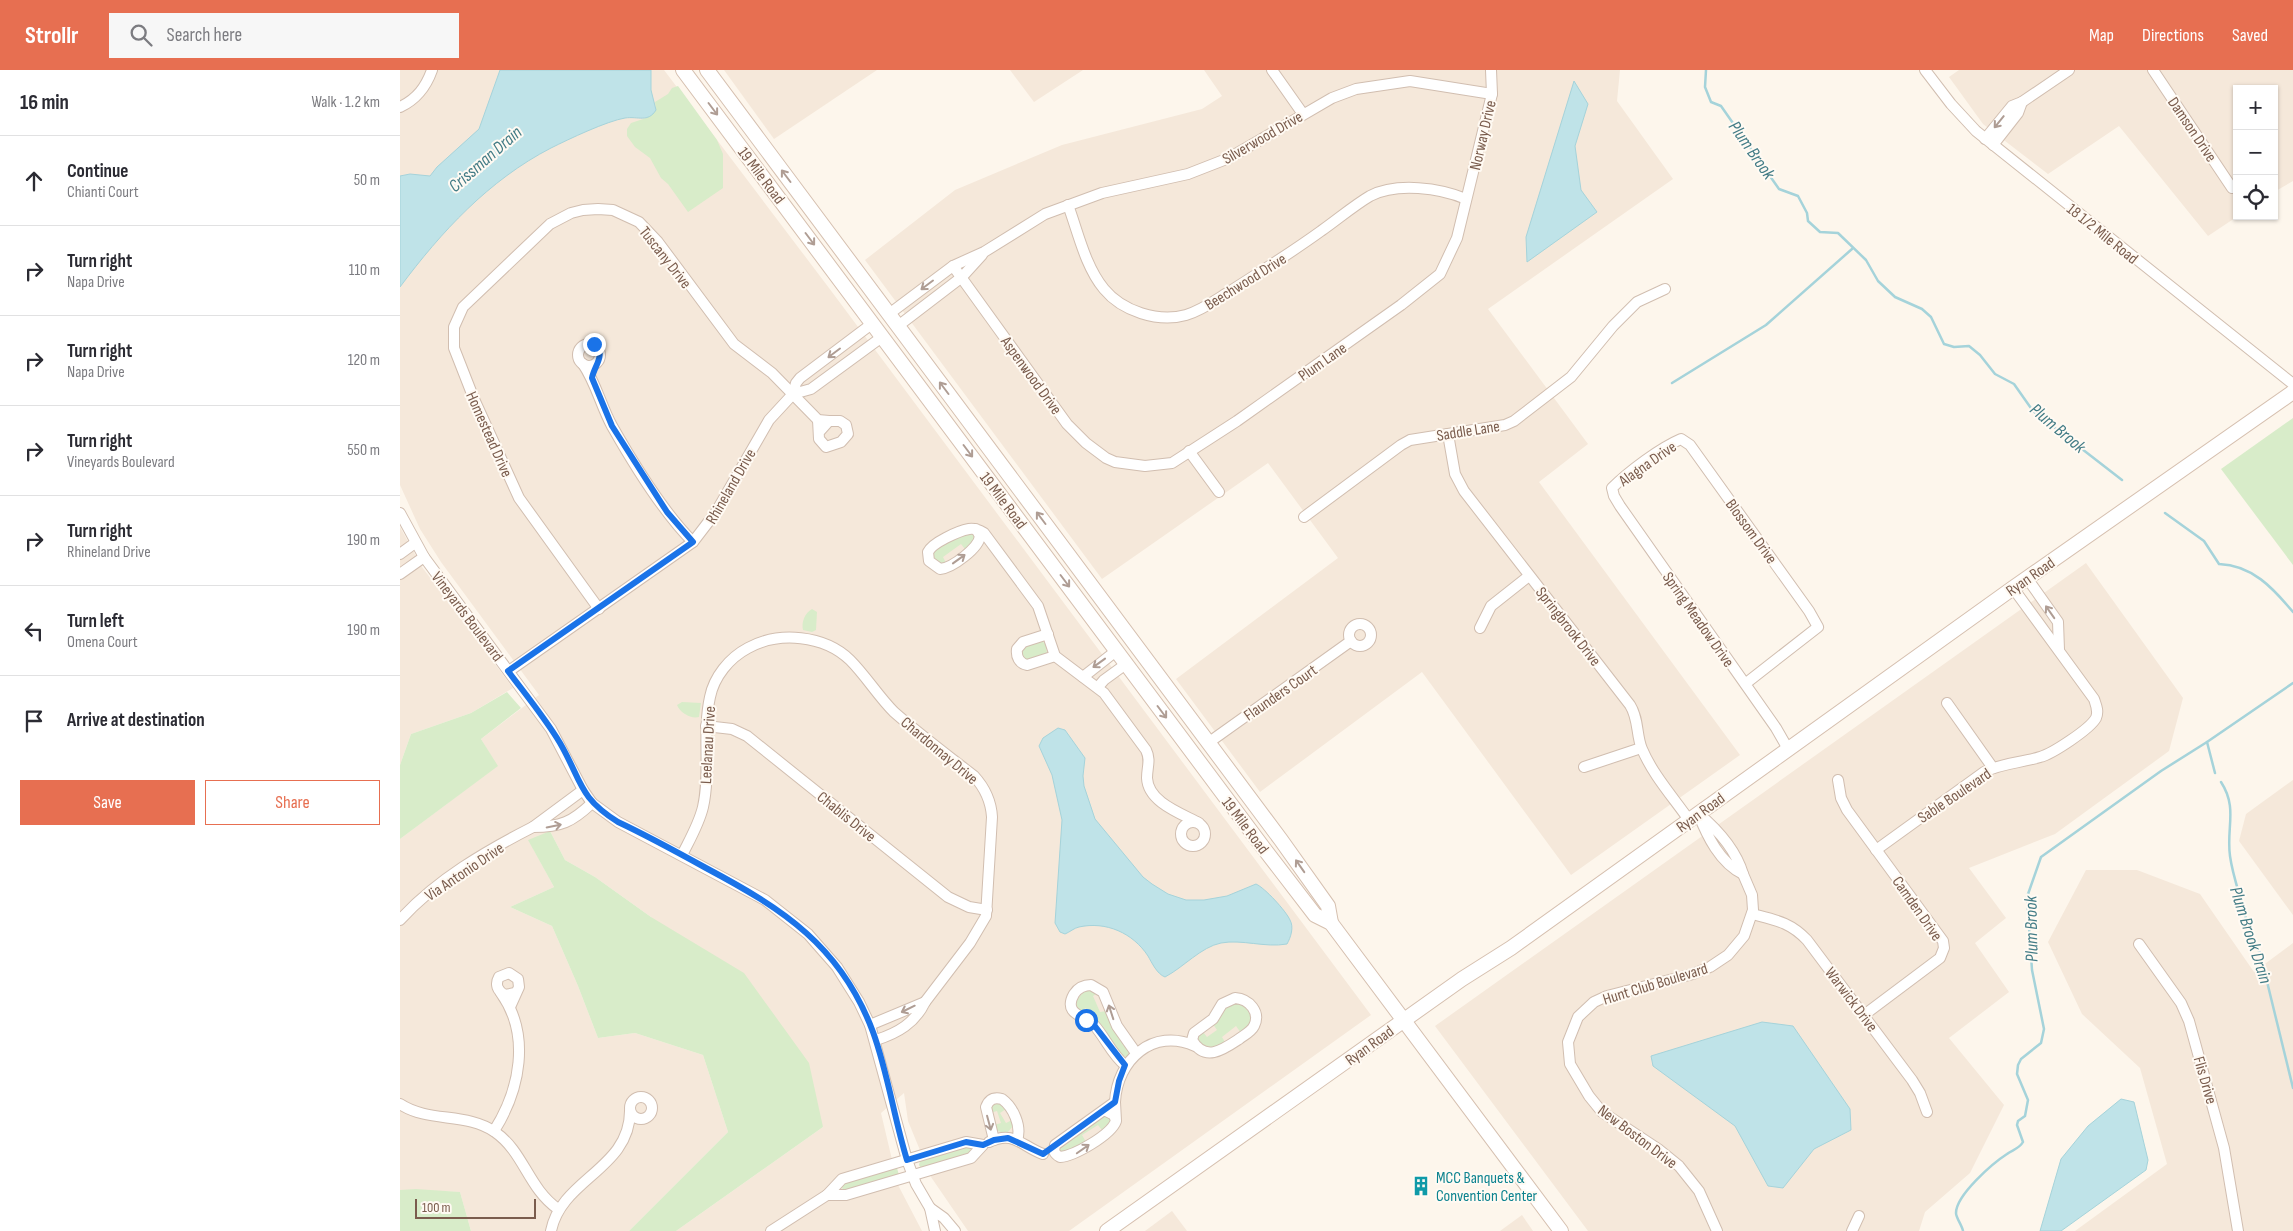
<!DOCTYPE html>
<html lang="en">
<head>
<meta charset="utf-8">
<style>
  :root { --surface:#fff; --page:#f7f7f7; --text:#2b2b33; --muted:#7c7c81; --line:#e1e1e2; --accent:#e76f51 }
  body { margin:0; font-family:"Sofia Sans Condensed",sans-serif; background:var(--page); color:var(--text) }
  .controls { position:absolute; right:15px; top:15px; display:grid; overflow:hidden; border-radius:0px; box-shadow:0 1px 4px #0004 }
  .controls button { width:45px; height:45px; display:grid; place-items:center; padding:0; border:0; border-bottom:1px solid var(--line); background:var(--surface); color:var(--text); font:25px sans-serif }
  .scale { position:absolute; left:15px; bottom:12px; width:121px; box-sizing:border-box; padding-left:5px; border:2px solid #7a5c4d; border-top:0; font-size:14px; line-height:18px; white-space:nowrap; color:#7a5c4d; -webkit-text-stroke:4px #fffaf3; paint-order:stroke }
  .stop { position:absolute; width:15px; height:15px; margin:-11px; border:4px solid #1a73e8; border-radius:50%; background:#fff }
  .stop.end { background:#1a73e8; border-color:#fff; box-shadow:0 1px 5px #0008 }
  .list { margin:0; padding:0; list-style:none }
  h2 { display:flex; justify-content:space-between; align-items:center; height:65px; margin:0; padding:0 20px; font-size:21px }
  h2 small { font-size:16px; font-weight:400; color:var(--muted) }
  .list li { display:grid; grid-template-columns:32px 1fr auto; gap:15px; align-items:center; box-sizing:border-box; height:90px; padding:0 20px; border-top:1px solid var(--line) }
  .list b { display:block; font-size:19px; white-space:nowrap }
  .list p { margin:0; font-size:16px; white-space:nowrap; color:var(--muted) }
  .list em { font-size:16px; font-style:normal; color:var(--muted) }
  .actions { display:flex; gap:10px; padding:15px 20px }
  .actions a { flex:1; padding:11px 0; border:1px solid var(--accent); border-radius:0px; text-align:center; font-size:18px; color:var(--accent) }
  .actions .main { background:var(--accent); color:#fff }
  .icon { flex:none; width:28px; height:28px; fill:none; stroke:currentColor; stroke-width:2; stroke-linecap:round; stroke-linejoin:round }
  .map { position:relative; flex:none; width:1893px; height:1161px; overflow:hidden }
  header { display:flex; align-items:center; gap:30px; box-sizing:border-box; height:70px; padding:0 25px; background:var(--accent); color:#fff }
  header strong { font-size:24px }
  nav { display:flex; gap:28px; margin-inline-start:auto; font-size:18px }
  .search { width:350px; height:45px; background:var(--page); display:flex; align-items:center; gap:12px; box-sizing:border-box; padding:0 18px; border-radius:0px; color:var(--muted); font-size:19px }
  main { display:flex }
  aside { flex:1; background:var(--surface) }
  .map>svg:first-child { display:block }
  .residential { fill:#f5e8da }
  .green { fill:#d8ecc9 }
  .water { fill:#bfe3e8; stroke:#a5d3da }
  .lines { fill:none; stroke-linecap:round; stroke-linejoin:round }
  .stream { stroke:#a5d3da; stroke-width:2.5 }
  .street-casing { stroke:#d1beb0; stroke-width:12 }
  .secondary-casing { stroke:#d6c0b0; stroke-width:16 }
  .street { stroke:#fff; stroke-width:10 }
  .secondary { stroke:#fff; stroke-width:14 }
  .oneway { stroke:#af9d94 }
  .route { stroke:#1a73e8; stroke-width:6 }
  .labels { text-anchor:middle; stroke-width:4; stroke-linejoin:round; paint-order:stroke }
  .street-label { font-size:16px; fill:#7a5c4d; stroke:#fffaf3 }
  .culture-label { font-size:16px; fill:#0d838f; stroke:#fffaf3; text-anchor:start }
  .water-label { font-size:18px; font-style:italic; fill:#437c86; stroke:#fffaf3 }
</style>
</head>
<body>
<header>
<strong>Strollr</strong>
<div class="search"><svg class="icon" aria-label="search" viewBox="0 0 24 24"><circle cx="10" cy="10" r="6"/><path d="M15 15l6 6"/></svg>Search here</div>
<nav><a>Map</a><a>Directions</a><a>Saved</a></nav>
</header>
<main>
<aside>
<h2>16 min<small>Walk · 1.2 km</small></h2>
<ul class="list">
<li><svg class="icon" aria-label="ahead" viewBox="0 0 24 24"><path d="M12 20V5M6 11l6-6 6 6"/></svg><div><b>Continue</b><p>Chianti Court</p></div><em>50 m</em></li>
<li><svg class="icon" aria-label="right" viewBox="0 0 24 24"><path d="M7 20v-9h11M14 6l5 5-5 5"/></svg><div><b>Turn right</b><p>Napa Drive</p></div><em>110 m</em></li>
<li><svg class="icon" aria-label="right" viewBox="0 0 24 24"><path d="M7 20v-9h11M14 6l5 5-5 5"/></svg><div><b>Turn right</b><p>Napa Drive</p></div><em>120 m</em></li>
<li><svg class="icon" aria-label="right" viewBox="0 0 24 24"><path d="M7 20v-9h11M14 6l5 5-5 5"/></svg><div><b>Turn right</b><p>Vineyards Boulevard</p></div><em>550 m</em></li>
<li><svg class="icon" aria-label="right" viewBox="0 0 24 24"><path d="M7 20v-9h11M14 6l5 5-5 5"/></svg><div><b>Turn right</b><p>Rhineland Drive</p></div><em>190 m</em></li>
<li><svg class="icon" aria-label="left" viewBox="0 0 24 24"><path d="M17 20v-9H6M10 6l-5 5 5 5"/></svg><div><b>Turn left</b><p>Omena Court</p></div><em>190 m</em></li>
<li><svg class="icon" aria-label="arrive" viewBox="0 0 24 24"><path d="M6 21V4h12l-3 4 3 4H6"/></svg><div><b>Arrive at destination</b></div></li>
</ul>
<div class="actions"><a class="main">Save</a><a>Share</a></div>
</aside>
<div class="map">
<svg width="1893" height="1161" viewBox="0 0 1893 1161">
  <rect width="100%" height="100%" fill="#fdf6ec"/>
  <g class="residential">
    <path d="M0,0H264L429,218L971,945L669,1161H568L531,1107L508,1051L504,1023L481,1043L498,1115L522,1161H276L423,1057L251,847L195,807L165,790L150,761L129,771L154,817L110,837L152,856L178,916L198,968L235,963L303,985L328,1062L229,1161H71L60,1122L0,1120V769L97,696L81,669L139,625L41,492L20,459L0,415Z"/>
    <path d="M324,0H477L374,69Z"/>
    <path d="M610,0H683L634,32Z"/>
    <path d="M804,0H1220L1217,31L1273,109L1088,239L1188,374L1139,412L1340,685L1171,805L1022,602L860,722L776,609L938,488L868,393L702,509L465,190L555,120L662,75L802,39L822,26Z"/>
    <path d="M1559,0H1893V111L1874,122V19H1837L1838,146L1808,166L1719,56L1648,104L1583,54L1549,7Z"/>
    <path d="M0,457L22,497L113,618L71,643L11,664L0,695Z"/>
    <path d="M1686,493L1783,628L1769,681L1655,764L1569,798L1606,848L1575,873L1609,922L1549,968L1604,1035L1570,1103L1525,1142L1519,1161H1188L1035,956Z"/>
    <path d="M1893,710V845L1839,771L1846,744Z"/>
    <path d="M1686,800H1737L1800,824L1854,902L1893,873V1161H1675L1767,1094L1740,998L1682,944L1648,872Z"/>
    <path d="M772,1141L787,1161H745Z"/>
    <path d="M1122,1145L1133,1161H1100Z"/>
  </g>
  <g class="green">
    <path d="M278,16L317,70L323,84V118L288,142L268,114L261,108L250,88L235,77L227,66V59L231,53L246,48L256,40L255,32L268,24L272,18Z"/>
    <path d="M1893,348V495L1821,399Z"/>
    <path d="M568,463L575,465V472L565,479L561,474L543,487L546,493L542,495L533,490L532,483L535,478Z"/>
    <path d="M412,539L417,542L416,560L412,562L403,560C401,552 405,543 412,539Z"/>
    <path d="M640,570L646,574L647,585L629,592L622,589L621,577Z"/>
    <path d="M107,622L121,638L81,669L98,696L0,769V695L11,664L71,643Z"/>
    <path d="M282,632L301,633L299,647C291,649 280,643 277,635Z"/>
    <path d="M150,761L165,790L195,807L251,847L344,903L409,993L423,1057L276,1161H229L328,1062L303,985L235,963L198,968L178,916L152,856L110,837L154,817L128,770Z"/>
    <path d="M686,919L699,922L693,926L700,942L707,941L712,957L729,981L728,987L722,986L691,948L693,942L685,938L682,944L676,936V931Z"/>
    <path d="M834,932L845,934L851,944L850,954L841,963L836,956L822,967L826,974L809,979L802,975L797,967L803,962L807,967L817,960L813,954L825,937Z"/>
    <path d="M600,1033L606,1039L600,1043L606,1053L612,1050V1057L608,1062C602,1063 596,1062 594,1055L601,1053L597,1041L590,1043V1036Z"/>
    <path d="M704,1045L711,1048L712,1051L702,1060L698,1055L682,1065L686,1072L675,1079L659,1082L658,1078Z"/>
    <path d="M568,1076L571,1077L572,1083L521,1098L519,1095L520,1091Z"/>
    <path d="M497,1098L499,1105L444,1120L442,1118L444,1112Z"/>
    <path d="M16,1119L60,1122L71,1161H0V1120Z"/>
  </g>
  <g class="water">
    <path d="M100,0H251V20L256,40C248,53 238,46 225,48C207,51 169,69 151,78C89,110 41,162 0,217V106L10,104L30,106L37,97L79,59Z"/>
    <path d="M1174,11L1188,34L1175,76L1181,120L1197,142L1127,192L1126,167Z"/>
    <path d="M658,658L665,660L685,688L683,706L684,716L695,749L743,807L752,814L768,824L786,830H804L827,826L856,814C865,818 886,841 890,850C894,857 891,867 887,874C865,878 842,869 821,873C801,877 784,897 765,907C757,904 752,893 748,886C733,863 706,851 679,857C674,858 670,862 665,864L660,862L655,853L662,750L652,705L639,676L643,668Z"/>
    <path d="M1362,952L1393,956L1450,1039L1451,1060L1414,1079L1383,1118L1368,1116L1335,1056L1253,996L1251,986Z"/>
    <path d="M1721,1029L1734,1032L1748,1090L1746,1100L1661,1161H1640L1661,1089L1688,1056Z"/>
  </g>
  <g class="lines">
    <g class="stream">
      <path d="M1306,0L1305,17L1311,32L1321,36L1379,119L1398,126L1407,143L1408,151L1420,162L1438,163L1466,190L1478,211L1495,227L1522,239L1531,247L1544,274L1554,277L1569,276L1580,285L1595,304L1614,314L1633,341L1722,410"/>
      <path d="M1272,313L1366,255L1452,179"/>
      <path d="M1765,443L1804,471L1819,494C1852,495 1873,518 1893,542"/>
      <path d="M1807,672L1815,703"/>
      <path d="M1821,712C1838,738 1826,758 1830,786C1833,808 1841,827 1846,849C1847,854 1846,859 1848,864C1850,870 1857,877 1860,883L1893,1018"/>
      <path d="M1563,1161C1562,1155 1556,1148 1556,1143C1556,1125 1593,1093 1607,1084C1612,1080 1619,1079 1623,1072L1617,1055L1618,1051L1625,1046L1628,1030L1617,1004L1618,995L1621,989L1641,973L1644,959L1632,900L1627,827L1641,787L1761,701L1807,672L1893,613"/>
    </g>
    <defs>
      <g id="street">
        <path d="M872,0L903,44"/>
        <path d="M1525,0L1551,34L1576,61L1893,314"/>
        <path d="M1753,0L1832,118"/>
        <path d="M1622,32L1669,0"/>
        <path d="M0,37C17,29 26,17 32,0"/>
        <path d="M1585,69L1612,36L1622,32L1618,43L1593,75"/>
        <path d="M668,135C678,162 685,196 704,219C722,241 758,253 786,245C803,240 817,229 832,220C862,201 892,182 921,161C937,150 953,136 970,126C997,112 1040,118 1066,129"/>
        <path d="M553,196L667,354L686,373L706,388L715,392L745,396L772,393L837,351L1001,235L1040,204L1057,168L1092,24L1091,0"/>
        <path d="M489,244L553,196L584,182L645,144L702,123L788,104L829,88L932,28L956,19L1010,11L1092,24"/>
        <path d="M498,256L562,207L582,185"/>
        <circle cx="189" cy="285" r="11"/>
        <path d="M183,294C196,313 201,336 212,356C233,393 263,442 293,472"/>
        <path d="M393,324L411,319L482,267"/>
        <path d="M418,350L419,369L426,377L441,372L448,364L446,355L440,351H429L420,361"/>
        <path d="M1048,364L1055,404L1064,421L1230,635C1239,649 1236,665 1242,679C1253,705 1273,727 1289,750"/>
        <path d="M789,381L819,422"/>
        <path d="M0,443L24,487L151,659L183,720L192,733L218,752L365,830L408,864L437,897L459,932L470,955L507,1090L516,1114L530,1138"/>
        <path d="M904,447L1001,375L1010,370L1105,355L1114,351L1171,307L1213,256L1237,232L1265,219"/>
        <path d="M576,459L580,466C579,478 552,498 540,499L529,491L528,482C532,473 558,461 569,459C574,458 579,460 584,463L638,536L655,586L704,623L746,680C751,690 747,697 747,708C748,732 780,743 799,753"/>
        <path d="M0,484L15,473"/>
        <path d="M0,504L24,487"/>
        <path d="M1627,508L1658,552L1659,580"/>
        <path d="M199,539L119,428L74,329L54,278V257L63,237L150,154L171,143L183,140L198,139L213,140L239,152L258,172L334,274L372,303L418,350L429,351"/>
        <circle cx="960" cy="565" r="11"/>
        <path d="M1080,558L1091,536L1129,506"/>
        <path d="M648,564L623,572L617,579C616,587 619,593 627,595L655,586"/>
        <path d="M109,601L293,472L316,442L369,350L393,324L396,313L400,308L473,253"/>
        <path d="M683,607L716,581"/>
        <path d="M1345,614L1418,557L1409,541L1290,375L1281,369C1260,378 1229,401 1212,418L1214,426L1220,436L1376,658L1388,679"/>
        <path d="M698,617L704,610L726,594"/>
        <path d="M1547,633L1593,698"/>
        <path d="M306,656L332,659L347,666L548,827L569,837L587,840"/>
        <path d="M808,673L951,571"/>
        <path d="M1184,697L1241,678"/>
        <path d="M1438,710L1441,728L1447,740L1543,871L1544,878L1540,888L1464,945"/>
        <path d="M183,720L133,757C161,757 172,752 192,733"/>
        <path d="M1298,743C1317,759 1336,780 1343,804C1320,793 1307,766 1298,743Z"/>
        <circle cx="793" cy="764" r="12"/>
        <path d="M1476,780L1584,702C1602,693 1621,693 1640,687C1652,684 1690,659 1696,648C1699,641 1696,635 1694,629L1613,518"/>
        <path d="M282,785C290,769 299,754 303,737C311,701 302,663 310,627C314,607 329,588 348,578C379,561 424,565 450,590C466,606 478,626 494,642C519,664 547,685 574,706C585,718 591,730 592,747L586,846L570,873L525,932"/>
        <path d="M1352,844C1375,850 1390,852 1407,870L1512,1010L1520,1023L1527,1042"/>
        <path d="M0,850C36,810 86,781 133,757"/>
        <path d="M1739,874L1781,933L1789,951L1824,1078L1838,1161"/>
        <path d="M835,928C849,929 861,942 854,956C851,962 844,965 839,969C824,979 805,993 792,970L794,963L813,949L822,934Z"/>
        <path d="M110,937L119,917L118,909L109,903L99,907C95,914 97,921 105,925L115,923"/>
        <path d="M470,955L525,932C515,953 498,963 476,970"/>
        <path d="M725,995C712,985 705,967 694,955C686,946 662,945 674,924C678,918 684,915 691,915L703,922L717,956L736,983"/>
        <circle cx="241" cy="1038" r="11"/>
        <path d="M715,1032C717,990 753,957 795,976"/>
        <path d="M0,1034C29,1053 66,1042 95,1062C124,1082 128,1118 158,1139"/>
        <path d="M704,1040L714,1045L716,1051C711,1065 674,1086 660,1087C653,1083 654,1081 655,1075L715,1032L716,1051"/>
        <path d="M94,1061C120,1020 131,965 101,923"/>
        <path d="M594,1070L586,1037C589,1029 594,1027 602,1029C613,1037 622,1056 617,1070"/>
        <path d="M566,1072L583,1075L571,1088L446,1125H427L442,1109Z"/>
        <path d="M589,1072C614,1060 621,1076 643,1084"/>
        <path d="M151,1161C161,1109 230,1099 230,1041"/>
        <path d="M371,1161L427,1125"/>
        <path d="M535,1161L530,1138L544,1148L555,1161"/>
        <path d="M1317,1161L1299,1121L1279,1096L1258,1079L1202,1042L1189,1026L1170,994L1168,972L1178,947L1194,932L1207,926L1293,904L1310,897L1328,885L1344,866L1353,840L1352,825L1343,804"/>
        <path d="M1452,1161L1459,1146"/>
      </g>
      <g id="secondary">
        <path d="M283,0L865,780L915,845L931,853L1161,1161"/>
        <path d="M307,0L881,770L928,836L931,853"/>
        <path d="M707,1161L1062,909L1111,878L1613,518L1893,322"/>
      </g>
    </defs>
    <use href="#street" class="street-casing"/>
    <use href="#secondary" class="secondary-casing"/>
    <use href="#street" class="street"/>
    <use href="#secondary" class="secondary"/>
  </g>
  <defs><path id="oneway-shaft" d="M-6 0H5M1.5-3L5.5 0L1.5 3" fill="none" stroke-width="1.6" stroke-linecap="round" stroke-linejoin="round" transform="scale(1.25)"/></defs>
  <g class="oneway">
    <use href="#oneway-shaft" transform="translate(313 39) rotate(53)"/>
    <use href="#oneway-shaft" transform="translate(1599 52) rotate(129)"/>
    <use href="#oneway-shaft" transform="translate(386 106) rotate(-127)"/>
    <use href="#oneway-shaft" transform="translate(410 169) rotate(53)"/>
    <use href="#oneway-shaft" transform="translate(527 215) rotate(143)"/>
    <use href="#oneway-shaft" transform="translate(434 283) rotate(143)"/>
    <use href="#oneway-shaft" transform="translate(544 318) rotate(-127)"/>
    <use href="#oneway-shaft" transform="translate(568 381) rotate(53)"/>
    <use href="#oneway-shaft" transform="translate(641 448) rotate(-127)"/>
    <use href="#oneway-shaft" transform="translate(559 489) rotate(-36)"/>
    <use href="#oneway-shaft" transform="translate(665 511) rotate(53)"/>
    <use href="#oneway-shaft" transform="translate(1650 542) rotate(-125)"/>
    <use href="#oneway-shaft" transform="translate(699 593) rotate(144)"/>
    <use href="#oneway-shaft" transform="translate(762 642) rotate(53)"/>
    <use href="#oneway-shaft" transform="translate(154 756) rotate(-11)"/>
    <use href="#oneway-shaft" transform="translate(900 796) rotate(-125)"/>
    <use href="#oneway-shaft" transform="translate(508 939) rotate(154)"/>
    <use href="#oneway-shaft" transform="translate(711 942) rotate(-108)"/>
    <use href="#oneway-shaft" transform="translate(589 1053) rotate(75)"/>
    <use href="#oneway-shaft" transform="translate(683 1079) rotate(-35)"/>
  </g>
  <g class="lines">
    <path class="route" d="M194,274C207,284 194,296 192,308L212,356L267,442L293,472L108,601C126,625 145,648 160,673C182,711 178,727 218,752C248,766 277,782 306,798C383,839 441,876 473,962C488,1003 494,1048 507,1090L566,1072L583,1075L594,1070L608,1068L643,1084L715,1032L719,1011L725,995L694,955L686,950"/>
  </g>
  <defs>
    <symbol id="building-bare" viewBox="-9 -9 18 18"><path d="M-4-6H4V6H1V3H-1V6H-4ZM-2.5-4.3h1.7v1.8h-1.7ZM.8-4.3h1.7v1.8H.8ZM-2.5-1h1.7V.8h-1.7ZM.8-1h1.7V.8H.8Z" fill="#0f9aa8" stroke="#fffaf3" stroke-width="2.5" paint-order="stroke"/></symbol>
  </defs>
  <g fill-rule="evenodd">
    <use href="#building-bare" x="1007" y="1102" width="28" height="28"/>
  </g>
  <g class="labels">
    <g class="street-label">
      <text transform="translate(1793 59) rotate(56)" y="6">Damson Drive</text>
      <text transform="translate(1082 65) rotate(-77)" y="6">Norway Drive</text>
      <text transform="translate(862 67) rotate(-30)" y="6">Silverwood Drive</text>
      <text transform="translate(362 105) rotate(53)" y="6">19 Mile Road</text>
      <text transform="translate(1703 163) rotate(39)" y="6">18 1/2 Mile Road</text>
      <text transform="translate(266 187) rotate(52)" y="6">Tuscany Drive</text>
      <text transform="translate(845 211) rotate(-32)" y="6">Beechwood Drive</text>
      <text transform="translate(922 291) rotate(-35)" y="6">Plum Lane</text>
      <text transform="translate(632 305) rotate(54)" y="6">Aspenwood Drive</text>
      <text transform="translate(1068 360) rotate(-9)" y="6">Saddle Lane</text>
      <text transform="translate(90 364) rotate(66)" y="6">Homestead Drive</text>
      <text transform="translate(1247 393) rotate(-35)" y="6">Alagna Drive</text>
      <text transform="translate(330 416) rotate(-60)" y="6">Rhineland Drive</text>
      <text transform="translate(604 430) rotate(53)" y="6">19 Mile Road</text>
      <text transform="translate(1352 461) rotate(54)" y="6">Blossom Drive</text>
      <text transform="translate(1630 506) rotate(-35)" y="6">Ryan Road</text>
      <text transform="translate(68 546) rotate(53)" y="6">Vineyards Boulevard</text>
      <text transform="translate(1299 549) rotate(55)" y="6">Spring Meadow Drive</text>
      <text transform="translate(1169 556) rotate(52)" y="6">Springbrook Drive</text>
      <text transform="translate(880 622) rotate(-35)" y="6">Flaunders Court</text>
      <text transform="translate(307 675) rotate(-87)" y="6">Leelanau Drive</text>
      <text transform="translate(540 680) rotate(40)" y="6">Chardonnay Drive</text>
      <text transform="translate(1554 725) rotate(-34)" y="6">Sable Boulevard</text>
      <text transform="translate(1300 742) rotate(-36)" y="6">Ryan Road</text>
      <text transform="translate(447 746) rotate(39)" y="6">Chablis Drive</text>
      <text transform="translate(846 755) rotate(53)" y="6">19 Mile Road</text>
      <text transform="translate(64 801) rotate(-34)" y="6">Via Antonio Drive</text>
      <text transform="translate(1518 838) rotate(55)" y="6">Camden Drive</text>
      <text transform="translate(1255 913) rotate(-17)" y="6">Hunt Club Boulevard</text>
      <text transform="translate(1452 929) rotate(53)" y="6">Warwick Drive</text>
      <text transform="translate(969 975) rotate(-36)" y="6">Ryan Road</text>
      <text transform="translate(1806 1010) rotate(74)" y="6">Flis Drive</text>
      <text transform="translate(1238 1066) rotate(37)" y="6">New Boston Drive</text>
    </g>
    <g class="culture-label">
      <text x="1036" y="1113">MCC Banquets &amp;<tspan x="1036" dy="18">Convention Center</tspan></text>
    </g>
    <g class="water-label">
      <text transform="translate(1352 80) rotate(55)" y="6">Plum Brook</text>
      <text transform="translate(85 89) rotate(-41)" y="6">Crissman Drain</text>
      <text transform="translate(1658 358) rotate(40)" y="6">Plum Brook</text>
      <text transform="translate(1631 859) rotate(-91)" y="6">Plum Brook</text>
      <text transform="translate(1851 865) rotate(72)" y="6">Plum Brook Drain</text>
    </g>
  </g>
</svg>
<div class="controls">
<button>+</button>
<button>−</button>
<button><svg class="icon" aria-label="locate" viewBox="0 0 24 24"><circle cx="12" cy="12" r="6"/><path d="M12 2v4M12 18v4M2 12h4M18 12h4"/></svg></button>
</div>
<div class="scale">100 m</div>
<div class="stop" style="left:686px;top:950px"></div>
<div class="stop end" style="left:194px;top:274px"></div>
</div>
</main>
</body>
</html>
